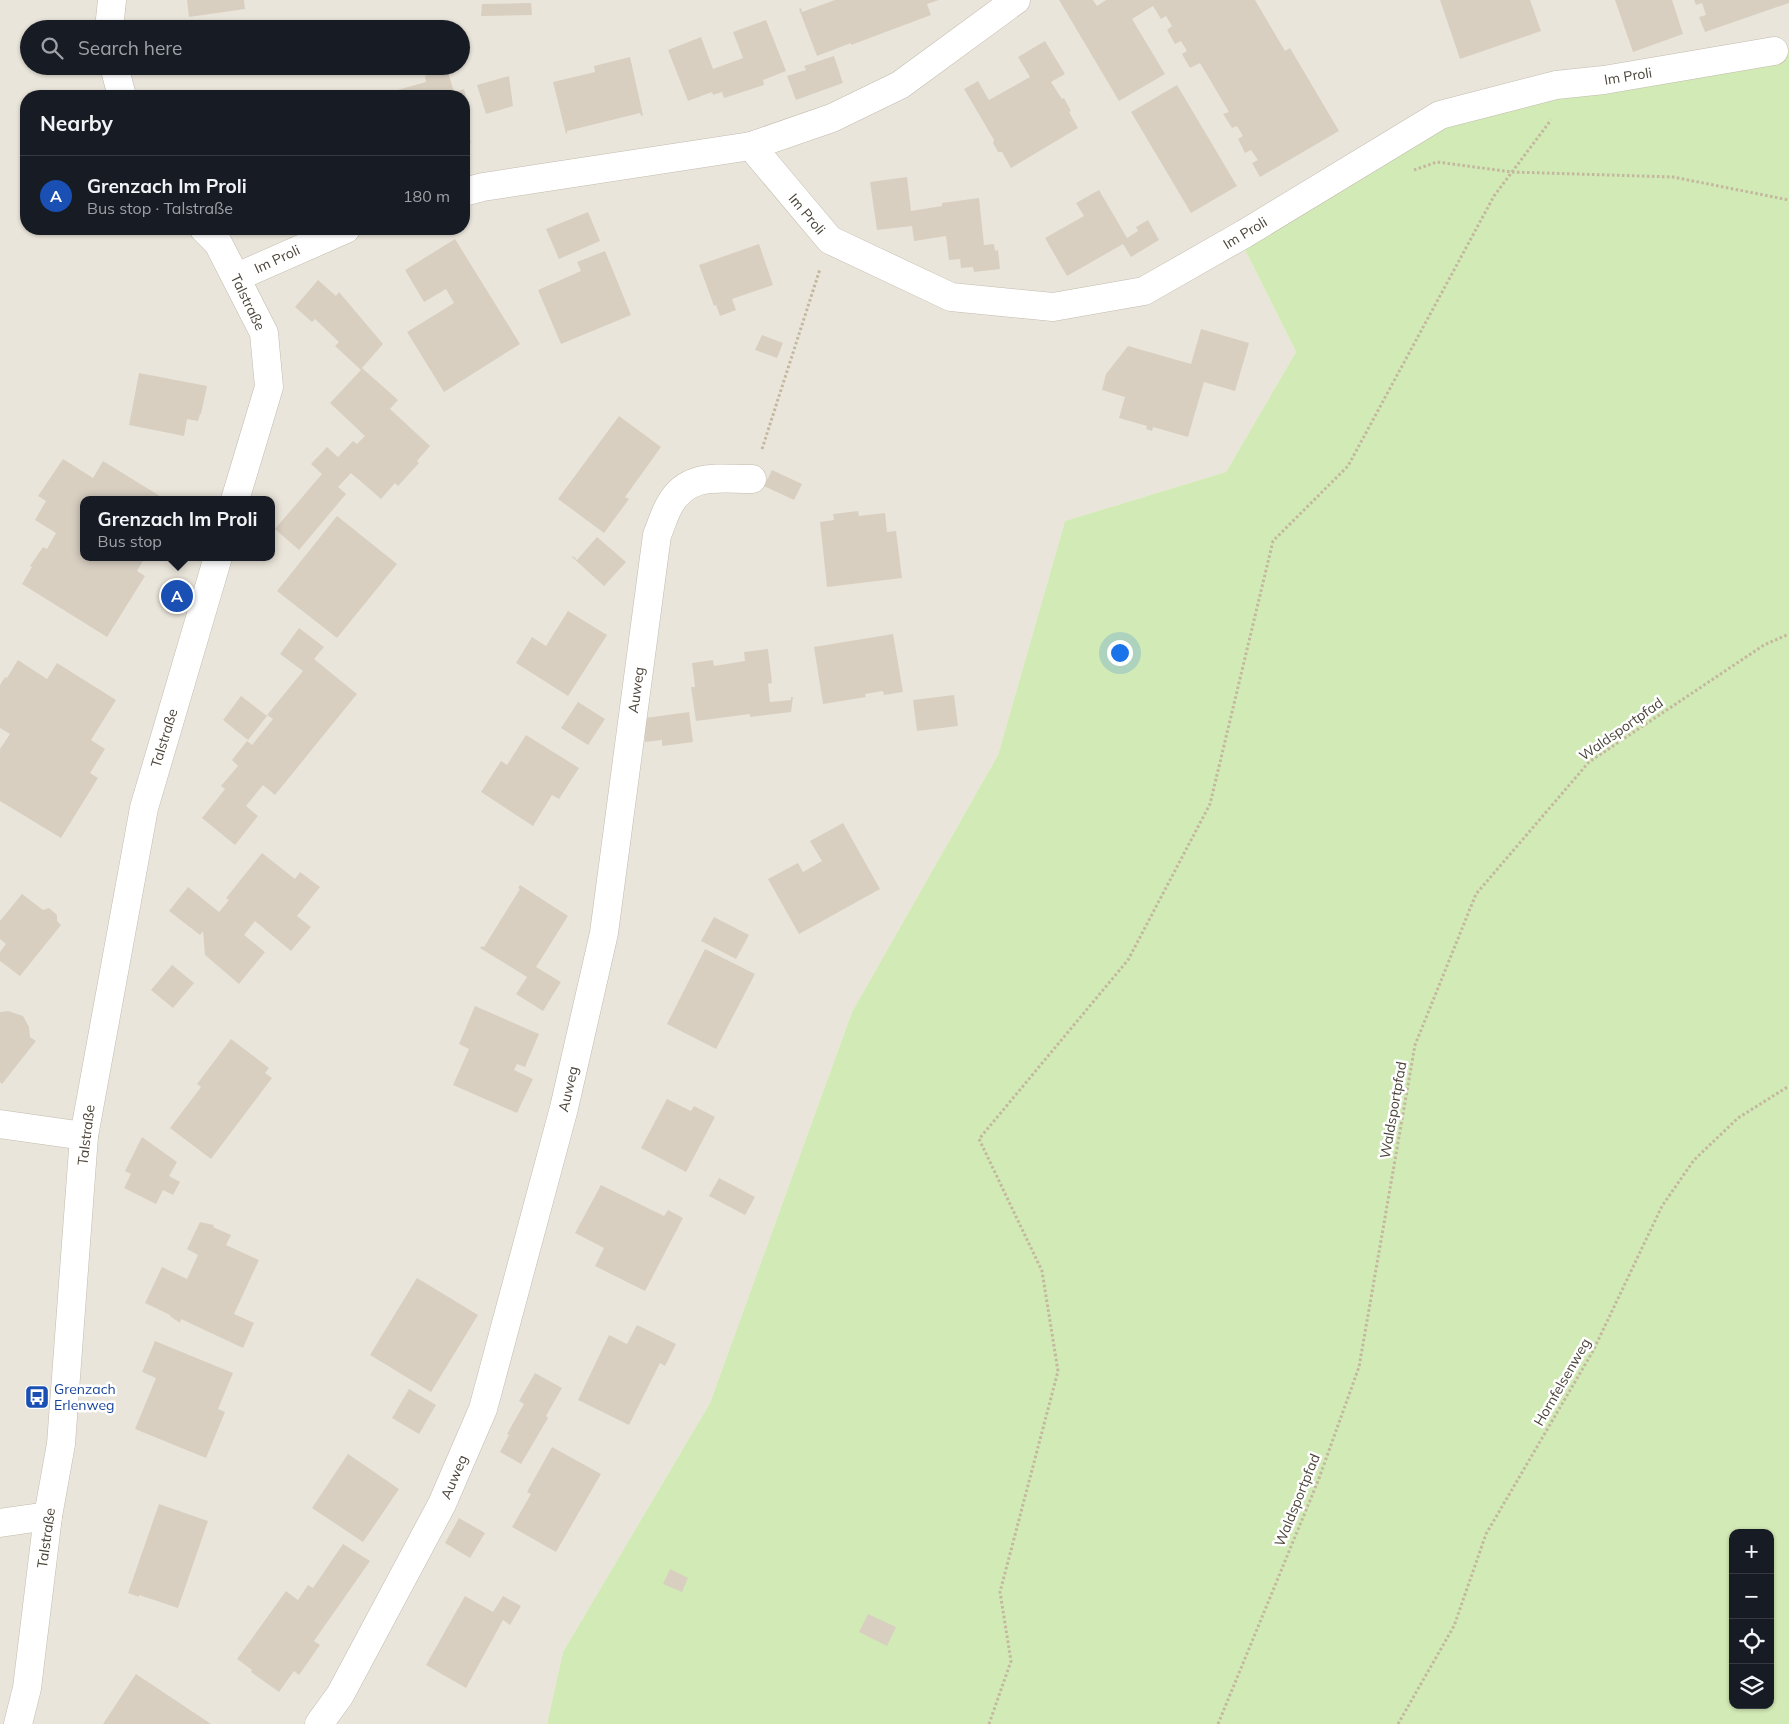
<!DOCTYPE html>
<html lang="en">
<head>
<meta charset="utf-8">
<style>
  :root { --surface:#171b24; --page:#20242c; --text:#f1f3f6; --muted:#9ea1a6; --line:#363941; --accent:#ea580c }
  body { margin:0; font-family:Mulish,sans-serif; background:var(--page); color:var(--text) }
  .controls { position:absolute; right:15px; bottom:15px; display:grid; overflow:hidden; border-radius:10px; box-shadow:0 1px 4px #0004 }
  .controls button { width:45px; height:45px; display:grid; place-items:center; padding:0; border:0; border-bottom:1px solid var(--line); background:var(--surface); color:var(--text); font:25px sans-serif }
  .you { position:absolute; left:1119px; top:652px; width:18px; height:18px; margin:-12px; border:4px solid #fff; border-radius:50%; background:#1a73e8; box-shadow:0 0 0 8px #1a73e833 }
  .badge { display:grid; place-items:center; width:32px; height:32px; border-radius:50%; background:var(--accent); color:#fff; font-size:16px; font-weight:700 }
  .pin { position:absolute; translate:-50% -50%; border:2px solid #fff; box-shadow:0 1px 5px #0006 }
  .popup { position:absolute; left:80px; top:496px; width:195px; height:65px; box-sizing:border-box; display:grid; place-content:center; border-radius:10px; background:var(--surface); filter:drop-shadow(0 1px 4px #0005); font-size:16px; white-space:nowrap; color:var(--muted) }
  .popup b { font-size:19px; color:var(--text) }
  .popup::after { content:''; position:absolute; left:50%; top:100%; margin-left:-10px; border:10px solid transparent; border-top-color:var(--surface) }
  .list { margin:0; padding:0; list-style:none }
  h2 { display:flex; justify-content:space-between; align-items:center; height:65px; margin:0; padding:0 20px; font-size:21px }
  h2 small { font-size:16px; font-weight:400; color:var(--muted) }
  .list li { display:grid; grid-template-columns:32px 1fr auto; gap:15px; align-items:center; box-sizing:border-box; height:80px; padding:0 20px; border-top:1px solid var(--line) }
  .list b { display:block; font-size:19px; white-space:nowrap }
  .list p { margin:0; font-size:16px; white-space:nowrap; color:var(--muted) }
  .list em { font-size:16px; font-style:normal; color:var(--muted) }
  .icon { flex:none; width:28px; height:28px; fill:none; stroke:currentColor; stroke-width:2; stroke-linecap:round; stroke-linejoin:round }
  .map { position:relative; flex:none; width:1789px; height:1724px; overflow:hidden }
  .search { position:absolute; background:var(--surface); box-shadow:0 1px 4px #0004; left:20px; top:20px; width:450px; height:55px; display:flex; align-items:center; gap:12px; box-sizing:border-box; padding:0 18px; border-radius:28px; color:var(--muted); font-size:19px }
  .panel { position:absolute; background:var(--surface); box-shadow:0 1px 4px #0004; left:20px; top:90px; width:450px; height:145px; border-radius:20px }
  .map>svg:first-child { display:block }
  .residential { fill:#eae5da; fill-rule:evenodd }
  .green { fill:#d2eab5; fill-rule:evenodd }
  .building { fill:#d8cfc1 }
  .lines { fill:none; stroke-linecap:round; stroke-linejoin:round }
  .street-casing { stroke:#c2bbae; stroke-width:29 }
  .path { stroke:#c4b79f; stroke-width:3; stroke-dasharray:2.5 2.5; stroke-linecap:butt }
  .street { stroke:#fff; stroke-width:28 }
  .labels { text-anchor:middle; stroke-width:5; stroke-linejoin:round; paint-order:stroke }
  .street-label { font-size:14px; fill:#4b4439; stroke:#fff }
  .transit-label { font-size:14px; fill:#164399; stroke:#fff; text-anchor:start }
</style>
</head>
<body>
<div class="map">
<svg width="1789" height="1724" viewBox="0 0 1789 1724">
  <rect width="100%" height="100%" fill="#f6f3ec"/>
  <path class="residential" d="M0,0H1789V51H1774L1243,246L1296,352L1226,472L1065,521L998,755L852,1012L710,1403L563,1652L547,1724H0ZM29,29H461V66H29ZM26,96H464V229H26ZM83,500H271V557H83Z"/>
  <path class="green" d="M1774,51H1789V1724H547L563,1652L710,1403L852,1012L998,755L1065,521L1226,472L1296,352L1243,246L1440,115ZM1733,1533H1770V1705H1733Z"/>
  <g class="building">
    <path d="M187,0H244L245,9L189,17Z"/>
    <path d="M835,0H939L927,4L931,15L851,45V43L817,56L799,9L801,8L802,12Z"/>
    <path d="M1059,0H1093L1097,6L1106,0H1255L1285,51L1290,48L1339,131L1260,177L1252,163L1258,160L1251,150L1245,153L1238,139L1243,136L1237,126L1232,128L1223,114L1229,112L1200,63L1190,68L1182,54L1187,51L1181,41L1175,44L1167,30L1172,26L1166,16L1161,19L1153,6L1132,19L1165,74L1119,101Z"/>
    <path d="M1440,0H1530L1541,31L1460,59Z"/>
    <path d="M1615,0H1672L1683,34L1633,52Z"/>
    <path d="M1694,0H1789V3L1705,32L1699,17L1706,15L1702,3L1696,5Z"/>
    <path d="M531,3L532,15L481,16L482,4Z"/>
    <path d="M766,20L786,71L763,80L764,85L724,98L722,92L713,95L712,92L688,101L668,50L701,37L713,69L743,58L733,32Z"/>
    <path d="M227,24V29H202V28Z"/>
    <path d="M1045,41L1065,74L1051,82L1062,99L1064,98L1071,111L1069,112L1078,128L1011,168L1002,152H998L993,143L994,140L964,89L978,81L989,100L1030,77L1018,57Z"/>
    <path d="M834,56L843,83L796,100L787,76L806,70L804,66Z"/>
    <path d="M630,57L643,115L641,116L640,113L567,131V134H566L553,82L595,72L594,66Z"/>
    <path d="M447,69L454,92L464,89L469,108L464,110V96H391L390,92L426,82L425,76Z"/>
    <path d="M509,76L513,106L486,114L477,85Z"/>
    <path d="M1177,85L1237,186L1191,213L1131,112Z"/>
    <path d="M464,118L471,143L464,146Z"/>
    <path d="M907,177L911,211L942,206V203L979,198L984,245L994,244L995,251L998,250L1000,269L974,272L973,267L961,268L960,259L949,260L946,236L914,241L912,226L877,230L870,182Z"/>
    <path d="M1099,190L1127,238L1138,231L1136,227L1148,220L1159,240L1131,257L1123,244L1067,276L1045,238L1084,216L1076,203Z"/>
    <path d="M588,212L600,241L559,259L546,229Z"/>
    <path d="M455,239L520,344L444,392L407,332L454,303L446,289L424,302L405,270Z"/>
    <path d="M759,244L773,285L732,299L736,310L720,316L716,305L714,306L699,265Z"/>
    <path d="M605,251L631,315L561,344L538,290L581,271L577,262Z"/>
    <path d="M318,280L336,296L339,292L383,344L362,368L398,400L390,409L430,446L417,461L419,463L398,486L395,483L381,499L351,473L338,487L346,494L299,550L275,529L322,474L311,464L327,447L338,457L353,441L357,444L365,436L330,403L361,370L335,346L339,342L315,319L312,322L295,307Z"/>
    <path d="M1201,329L1249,343L1235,391L1204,382L1188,437L1153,427L1152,431L1146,429L1147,426L1119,418L1125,397L1102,390L1106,374L1128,346L1191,364Z"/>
    <path d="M762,335L783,343L777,358L755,350Z"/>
    <path d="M139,373L207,386L201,414H200L198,421L187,419L184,436L129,425Z"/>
    <path d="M619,416L661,447L625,497L629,499L604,533L558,499Z"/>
    <path d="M63,459L93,478L103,461L163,498L162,500H83V557H145L137,571L145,576L107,637L22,584L32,567L30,566L43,547L47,549L56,533L35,520L46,501L38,496Z"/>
    <path d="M772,470L802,484L794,500L764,486Z"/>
    <path d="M858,511L859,516L885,513L887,532L896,531L902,578L827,587L820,522L834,520L833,514Z"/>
    <path d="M337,516L397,564L337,638L277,591Z"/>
    <path d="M597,537L626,562L604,586L572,557L573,556L577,560Z"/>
    <path d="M568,611L607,635L568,696L516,663L532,637L546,646Z"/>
    <path d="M299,628L324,647L314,659L357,694L275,795L263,785L246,806L258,816L235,845L202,818L225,789L221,786L238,766L232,760L247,741L252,745L273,719L267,715L303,671L280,654Z"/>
    <path d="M893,634L903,692L884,695L883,691L865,694L866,697L823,704L814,647Z"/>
    <path d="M768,649L772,683L768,684L770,702L791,700V697H793L791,712L750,717V714L696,721L691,687H695L692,663L713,660L714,666L745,661L744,652Z"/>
    <path d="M18,660L47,679L57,663L116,700L91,740L105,749L90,773L98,778L61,838L0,801V749L10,734L0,728V685L5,677L7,678Z"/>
    <path d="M954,695L958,726L917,731L913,700Z"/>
    <path d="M241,696L267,716L248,740L223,720Z"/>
    <path d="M578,702L605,719L588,745L561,728Z"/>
    <path d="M689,712L693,742L662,746V740L645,742V718Z"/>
    <path d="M526,735L579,768L559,799L552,795L533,826L481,792L501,761L507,765Z"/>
    <path d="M843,823L880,889L799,934L768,879L798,863L803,872L822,861L810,841Z"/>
    <path d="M262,853L295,879L300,872L320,887L297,916L311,927L291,951L255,921L244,935L265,952L239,984L205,955L203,931L200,935L169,911L188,887L219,912L229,900L226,898Z"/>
    <path d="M520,885L568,916L536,967L561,982L543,1011L516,994L527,977L480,948L482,946L484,947L520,889L518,888Z"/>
    <path d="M22,894L43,910L49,908L57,915V921L61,925L20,976L0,961V952L6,944L0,939V921Z"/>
    <path d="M714,917L749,935L736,959L701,941Z"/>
    <path d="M705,949L755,974L716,1049L667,1024Z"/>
    <path d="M172,965L194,983L173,1008L151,990Z"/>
    <path d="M475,1006L539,1034L525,1067L517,1064L514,1070L533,1079L517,1113L453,1085L469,1049L459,1044Z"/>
    <path d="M8,1011L23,1016L29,1027L30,1037L36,1041L2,1084L0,1082V1012Z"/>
    <path d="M231,1039L269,1068L265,1073L272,1078L211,1159L170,1128L201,1087L197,1084Z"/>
    <path d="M667,1099L691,1111L694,1106L715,1117L686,1172L641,1148Z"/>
    <path d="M142,1137L177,1162L169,1176L180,1182L173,1195L163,1190L156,1204L124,1188L131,1174L125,1171Z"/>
    <path d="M719,1178L755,1197L745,1215L709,1196Z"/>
    <path d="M601,1185L664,1216L668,1210L683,1218L645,1291L595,1266L604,1248L575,1233Z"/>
    <path d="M200,1222L214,1225L213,1227L231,1235L226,1245L259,1260L234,1314L254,1323L243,1348L181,1319L180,1323L170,1316V1315L145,1303L162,1267L187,1279L198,1255L187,1249Z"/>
    <path d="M417,1278L478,1315L431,1392L370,1355Z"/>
    <path d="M637,1325L676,1344L665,1366L660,1363L629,1425L578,1400L609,1335L627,1344Z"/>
    <path d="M155,1341L233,1373L218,1409L225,1412L206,1458L135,1429L156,1378L142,1372Z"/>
    <path d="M535,1373L562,1388L546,1416L548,1418L521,1464L500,1452L509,1435L507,1434L524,1404L519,1401Z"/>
    <path d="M409,1389L436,1405L419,1434L392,1418Z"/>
    <path d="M552,1447L601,1474L556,1552L512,1527L531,1494L527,1492Z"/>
    <path d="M348,1454L399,1489L363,1542L312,1508Z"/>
    <path d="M159,1504L208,1521L178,1608L139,1595V1597L128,1593Z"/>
    <path d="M459,1518L485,1533L470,1558L445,1543Z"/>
    <path d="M343,1544L370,1561L314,1641L320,1645L299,1675L294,1671L279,1692L251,1672L252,1670L237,1659L286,1591L298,1600L308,1585L313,1588Z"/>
    <path d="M670,1569L688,1578L682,1592L663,1584Z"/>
    <path d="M465,1596L493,1612L503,1596L521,1606L510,1625L503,1620L466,1688L426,1665Z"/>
    <path d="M868,1614L896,1627L887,1646L859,1632Z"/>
    <path d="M136,1674L211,1724H103Z"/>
  </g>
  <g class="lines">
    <defs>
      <g id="street">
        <path d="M109,29L112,0"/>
        <path d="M114,66L122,96"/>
        <path d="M751,146L830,240L951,297L1053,307L1144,291L1244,234L1440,115L1556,85L1604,80L1774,51"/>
        <path d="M464,192L483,187L751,146L832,118L900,85L1016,0"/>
        <path d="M204,229L218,243L264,333L269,387L235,500"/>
        <path d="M237,277L346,229"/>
        <path d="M0,1124L84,1136"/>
        <path d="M0,1523L48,1516"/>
        <path d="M18,1724L27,1688L48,1516L61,1444L84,1136L144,808L218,557"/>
        <path d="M319,1724L340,1695L442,1504L483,1409L564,1108L604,933L657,535C661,526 664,515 669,506C687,472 718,479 752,479"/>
      </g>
    </defs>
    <use href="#street" class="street-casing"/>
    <g class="path">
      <path d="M1414,170L1437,162L1512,172L1673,177L1789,200"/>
      <path d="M762,449L820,269"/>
      <path d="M989,1724L1011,1661L1000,1592L1058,1371L1042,1271L979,1139L1128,960L1210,804L1273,541L1348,466L1494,196L1551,120"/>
      <path d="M1218,1724L1318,1481L1359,1367L1415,1045L1476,894L1589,762L1764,645L1789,634"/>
      <path d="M1398,1724L1454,1626L1486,1534L1593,1351L1662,1206L1694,1160L1738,1118L1789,1086"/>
    </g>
    <use href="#street" class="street"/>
  </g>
  <defs>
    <symbol id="bus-square" viewBox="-11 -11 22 22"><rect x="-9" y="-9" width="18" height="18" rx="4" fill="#1a4fb4" stroke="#fff"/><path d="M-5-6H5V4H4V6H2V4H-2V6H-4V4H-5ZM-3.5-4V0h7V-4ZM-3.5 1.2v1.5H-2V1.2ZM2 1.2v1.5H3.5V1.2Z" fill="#fff"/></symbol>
  </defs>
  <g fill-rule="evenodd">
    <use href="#bus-square" x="23" y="1383" width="28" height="28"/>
  </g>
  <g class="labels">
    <g class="street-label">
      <text transform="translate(1628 76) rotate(-9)" y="5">Im Proli</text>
      <text transform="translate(807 214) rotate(50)" y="5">Im Proli</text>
      <text transform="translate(1245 233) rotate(-31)" y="5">Im Proli</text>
      <text transform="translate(277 259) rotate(-25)" y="5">Im Proli</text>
      <text transform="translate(248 302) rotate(64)" y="5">Talstraße</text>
      <text transform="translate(636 690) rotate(-82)" y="5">Auweg</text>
      <text transform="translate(1621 729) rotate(-35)" y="5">Waldsportpfad</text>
      <text transform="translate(164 738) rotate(-73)" y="5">Talstraße</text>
      <text transform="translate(568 1089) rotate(-77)" y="5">Auweg</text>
      <text transform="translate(1393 1110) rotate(-80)" y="5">Waldsportpfad</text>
      <text transform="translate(86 1135) rotate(-83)" y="5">Talstraße</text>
      <text transform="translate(1562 1382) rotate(-60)" y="5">Hornfelsenweg</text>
      <text transform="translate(454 1477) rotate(-67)" y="5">Auweg</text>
      <text transform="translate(1297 1500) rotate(-68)" y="5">Waldsportpfad</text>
      <text transform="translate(46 1538) rotate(-82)" y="5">Talstraße</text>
    </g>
    <g class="transit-label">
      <text x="54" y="1394">Grenzach<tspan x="54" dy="16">Erlenweg</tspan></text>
    </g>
  </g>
</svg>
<div class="controls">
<button>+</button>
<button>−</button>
<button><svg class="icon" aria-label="locate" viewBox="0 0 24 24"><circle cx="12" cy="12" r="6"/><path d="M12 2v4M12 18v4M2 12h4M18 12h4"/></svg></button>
<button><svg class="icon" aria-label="layers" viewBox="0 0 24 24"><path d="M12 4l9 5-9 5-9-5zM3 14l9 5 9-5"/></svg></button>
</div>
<div class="you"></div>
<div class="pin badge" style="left:177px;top:596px;background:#1a4fb4">A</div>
<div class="popup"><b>Grenzach Im Proli</b>Bus stop</div>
<div class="search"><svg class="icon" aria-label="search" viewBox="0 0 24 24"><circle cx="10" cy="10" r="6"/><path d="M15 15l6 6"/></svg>Search here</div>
<section class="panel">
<h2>Nearby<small></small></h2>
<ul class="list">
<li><span class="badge" style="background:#1a4fb4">A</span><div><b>Grenzach Im Proli</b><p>Bus stop · Talstraße</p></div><em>180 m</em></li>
</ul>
</section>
</div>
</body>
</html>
